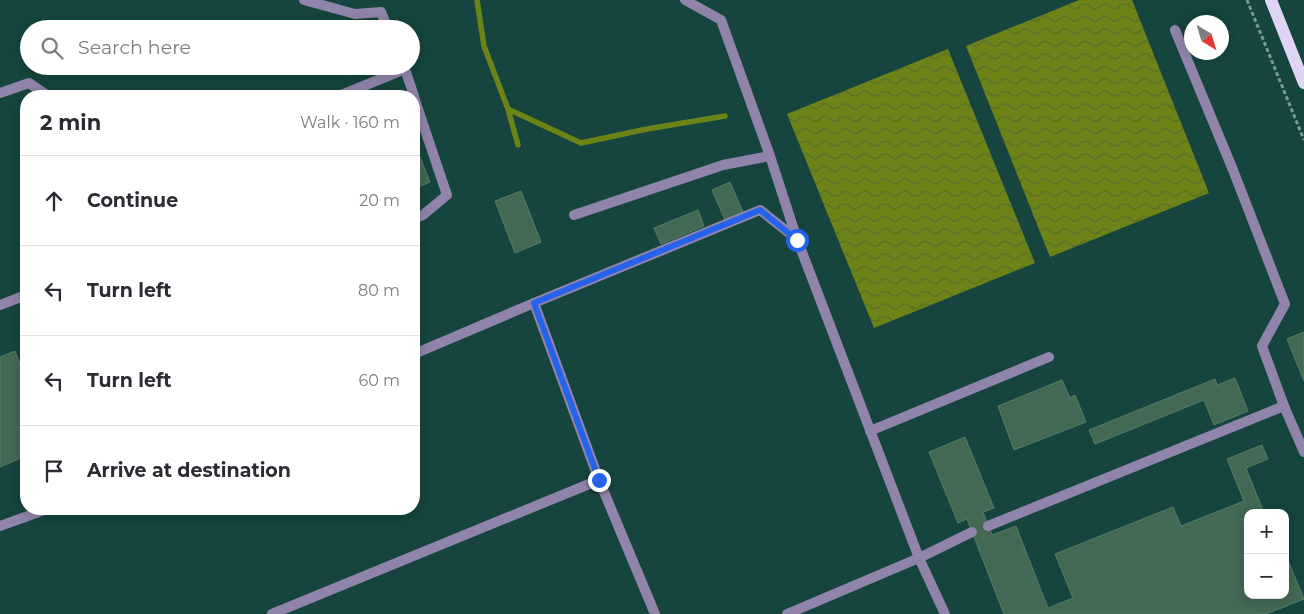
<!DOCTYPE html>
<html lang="en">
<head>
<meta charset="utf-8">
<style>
  :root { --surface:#fff; --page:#f7f7f7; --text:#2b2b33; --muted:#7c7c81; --line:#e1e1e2 }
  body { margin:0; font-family:Montserrat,sans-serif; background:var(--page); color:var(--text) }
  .controls { position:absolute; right:15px; bottom:15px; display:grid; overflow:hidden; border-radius:10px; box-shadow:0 2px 12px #0003 }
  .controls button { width:45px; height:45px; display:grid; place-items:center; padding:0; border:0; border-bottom:1px solid var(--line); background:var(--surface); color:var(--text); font:25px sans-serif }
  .compass { position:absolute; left:1184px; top:15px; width:45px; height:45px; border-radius:50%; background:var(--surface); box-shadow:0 2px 12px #0003; rotate:142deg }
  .stop { position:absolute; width:15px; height:15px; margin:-11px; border:4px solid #2563eb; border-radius:50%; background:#fff }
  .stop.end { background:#2563eb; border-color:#fff; box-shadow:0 1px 5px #0008 }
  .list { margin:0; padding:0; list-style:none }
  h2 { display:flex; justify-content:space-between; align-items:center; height:65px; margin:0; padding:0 20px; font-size:21px }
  h2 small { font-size:16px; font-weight:400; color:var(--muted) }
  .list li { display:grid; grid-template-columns:32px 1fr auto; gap:15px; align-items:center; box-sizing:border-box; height:90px; padding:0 20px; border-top:1px solid var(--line) }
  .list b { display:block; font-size:19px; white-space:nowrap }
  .list em { font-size:16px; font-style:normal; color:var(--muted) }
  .icon { flex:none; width:28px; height:28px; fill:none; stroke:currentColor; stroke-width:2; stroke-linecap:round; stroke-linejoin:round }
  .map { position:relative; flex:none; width:1304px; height:614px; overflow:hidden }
  .search { position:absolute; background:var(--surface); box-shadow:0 2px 12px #0003; left:20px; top:20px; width:400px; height:55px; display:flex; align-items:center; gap:12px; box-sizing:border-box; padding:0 18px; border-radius:28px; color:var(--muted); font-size:19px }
  .panel { position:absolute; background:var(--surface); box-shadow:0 2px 12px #0003; left:20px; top:90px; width:400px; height:425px; border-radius:20px }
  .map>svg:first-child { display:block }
  .water { fill:url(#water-waves) }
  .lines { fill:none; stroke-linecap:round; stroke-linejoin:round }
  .stream { stroke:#6d8318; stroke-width:5.5 }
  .building { fill:#436854; stroke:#577d69 }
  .path { stroke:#779b95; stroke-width:3; stroke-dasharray:4 2.5; stroke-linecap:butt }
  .service { stroke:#9184aa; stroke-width:10 }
  .primary { stroke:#dfd4f3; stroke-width:12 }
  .route { stroke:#2563eb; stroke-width:6 }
</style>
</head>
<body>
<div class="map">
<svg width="1304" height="614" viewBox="0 0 1304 614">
  <defs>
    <pattern id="water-waves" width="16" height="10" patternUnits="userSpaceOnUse" patternTransform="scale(1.25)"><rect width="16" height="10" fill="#6d8318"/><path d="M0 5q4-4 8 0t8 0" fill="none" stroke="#5b6b2b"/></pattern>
  </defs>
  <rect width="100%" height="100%" fill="#15453e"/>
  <g class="water">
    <path d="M1079,0H1132L1209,193L1050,257L966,46Z"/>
    <path d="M948,49L1035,263L874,328L787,114Z"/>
  </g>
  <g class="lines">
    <g class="stream">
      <path d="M477,0L484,46L508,109L581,143L647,129L725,116"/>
      <path d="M508,109L518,145"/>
    </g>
  </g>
  <g class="building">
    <path d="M414,142L430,182L414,189Z"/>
    <path d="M730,182L743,212L725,220L712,190Z"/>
    <path d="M521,191L541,242L515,253L495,201Z"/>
    <path d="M698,210L704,226L661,244L654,228Z"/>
    <path d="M1304,332V381L1287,339Z"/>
    <path d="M15,351L26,380V456L0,467V357Z"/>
    <path d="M1235,378L1248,411L1214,425L1204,400L1095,444L1089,430L1215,379L1217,385Z"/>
    <path d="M1062,380L1070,398L1075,395L1086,422L1014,450L998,406Z"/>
    <path d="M965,437L994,508L983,512L992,535L1016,526L1048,608L1073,598L1055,554L1173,507L1181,526L1244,501L1227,459L1262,445L1268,459L1246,468L1264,513H1248V595H1285V553L1304,599L1266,614H1004L967,519L958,523L929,452Z"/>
  </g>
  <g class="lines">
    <path class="path" d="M1247,0L1304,140"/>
    <g class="service">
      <path d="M304,0L355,14L381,12L388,29"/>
      <path d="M685,0L721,20L770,156L797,239"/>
      <path d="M1175,30L1233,170L1285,304L1262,346L1284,406L1304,452"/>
      <path d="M0,93L29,83L48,96"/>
      <path d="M339,96L405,69L414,96"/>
      <path d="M414,97L447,195L423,215L414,219"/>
      <path d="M574,215L723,165L770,156"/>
      <path d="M534,303L599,480L655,614"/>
      <path d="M0,305L26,295"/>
      <path d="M414,354L534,303L760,210L797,239L919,558L945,614"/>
      <path d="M870,431L1049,357"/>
      <path d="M0,526L47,509"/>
      <path d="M988,526L1284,406"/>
      <path d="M272,614L599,480"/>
      <path d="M787,614L919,558L972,532"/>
    </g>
    <path class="primary" d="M1271,0L1304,83"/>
  </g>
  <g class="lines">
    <path class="route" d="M599,480L534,303L760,210L797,240"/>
  </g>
</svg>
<div class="controls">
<button>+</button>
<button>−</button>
</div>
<svg class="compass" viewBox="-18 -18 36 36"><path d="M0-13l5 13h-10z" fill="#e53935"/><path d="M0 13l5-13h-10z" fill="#7c7c81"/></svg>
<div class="stop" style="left:797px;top:240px"></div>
<div class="stop end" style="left:599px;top:480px"></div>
<div class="search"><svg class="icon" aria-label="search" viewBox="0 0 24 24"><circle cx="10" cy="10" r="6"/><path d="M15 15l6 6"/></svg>Search here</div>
<section class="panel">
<h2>2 min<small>Walk · 160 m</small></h2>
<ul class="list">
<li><svg class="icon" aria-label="ahead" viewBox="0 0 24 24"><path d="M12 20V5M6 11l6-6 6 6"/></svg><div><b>Continue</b></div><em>20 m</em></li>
<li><svg class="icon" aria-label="left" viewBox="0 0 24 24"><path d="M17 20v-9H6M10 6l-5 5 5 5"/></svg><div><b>Turn left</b></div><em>80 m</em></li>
<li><svg class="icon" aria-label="left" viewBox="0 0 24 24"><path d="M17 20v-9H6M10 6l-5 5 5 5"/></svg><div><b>Turn left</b></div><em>60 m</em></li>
<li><svg class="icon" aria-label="arrive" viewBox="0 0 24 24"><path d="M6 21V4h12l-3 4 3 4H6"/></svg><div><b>Arrive at destination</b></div></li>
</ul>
</section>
</div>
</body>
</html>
